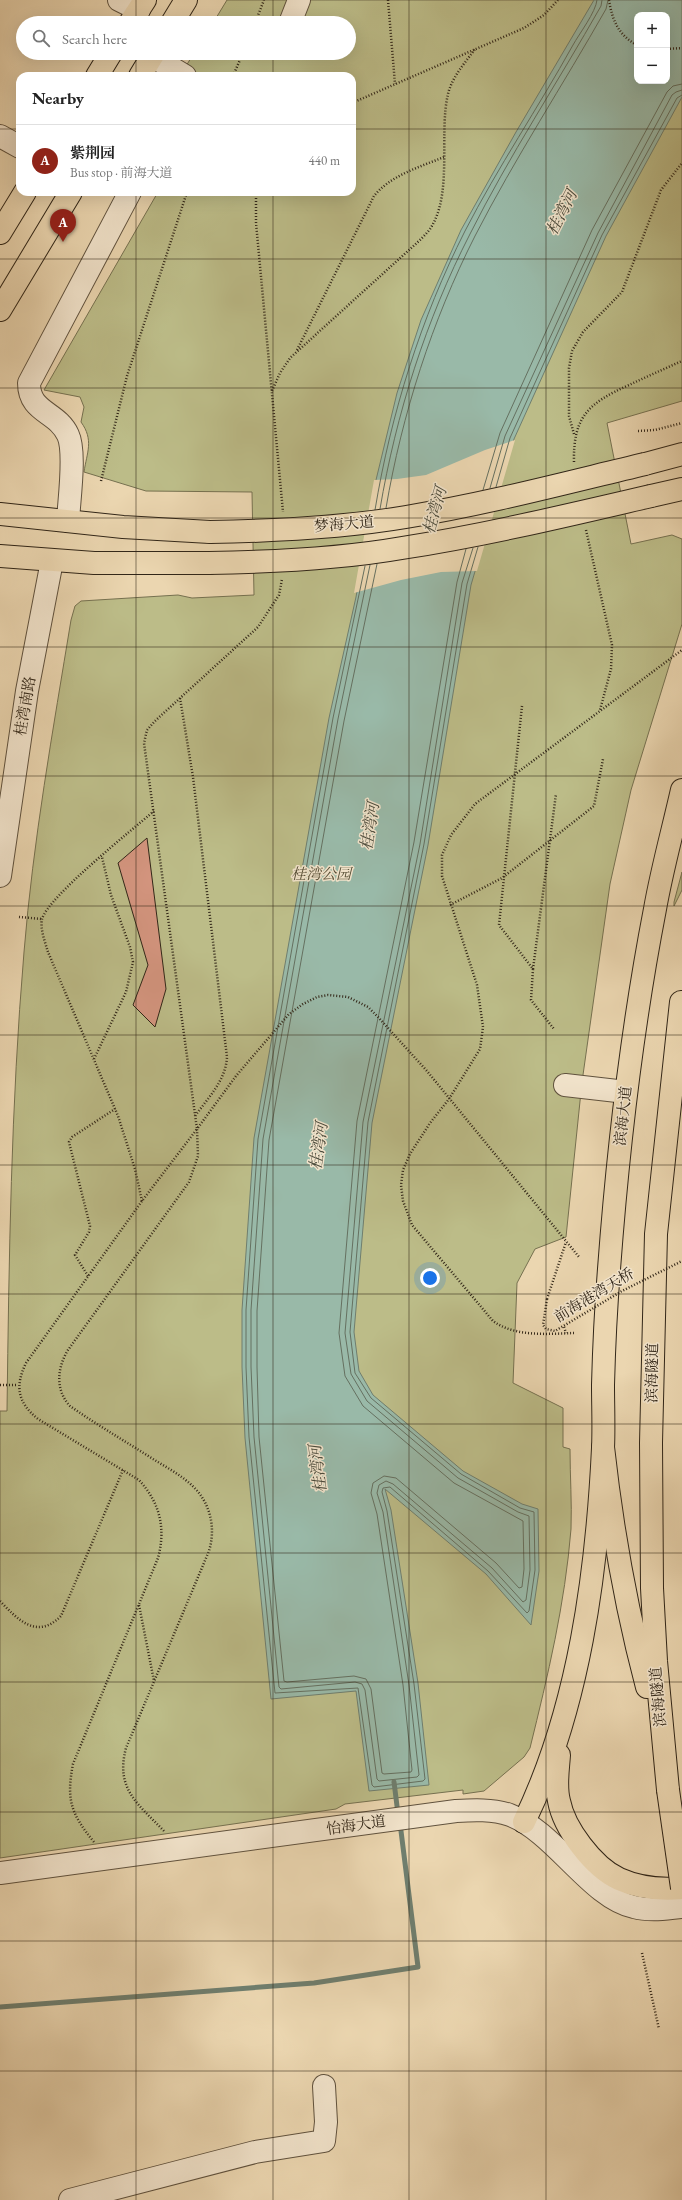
<!DOCTYPE html>
<html lang="en">
<head>
<meta charset="utf-8">
<style>
  :root { --surface:#fff; --page:#f6f6f6; --text:#222; --muted:#767676; --line:#e0e0e0; --accent:#8f2418 }
  body { margin:0; font-family:"EB Garamond","Noto Serif SC",serif; background:var(--page); color:var(--text) }
  .controls { position:absolute; right:12px; top:12px; display:grid; overflow:hidden; border-radius:8px; box-shadow:0 4px 16px #0002 }
  .controls button { width:36px; height:36px; display:grid; place-items:center; padding:0; border:0; border-bottom:1px solid var(--line); background:var(--surface); color:var(--text); font:20px sans-serif }
  .you { position:absolute; left:430px; top:1278px; width:14px; height:14px; margin:-10px; border:3px solid #fff; border-radius:50%; background:#1a73e8; box-shadow:0 0 0 6px #1a73e833 }
  .badge { display:grid; place-items:center; width:26px; height:26px; border-radius:50%; background:var(--accent); color:#fff; font-size:13px; font-weight:700 }
  .pin { position:absolute; translate:-50% -33px; filter:drop-shadow(0 1px 2px #0008) }
  .pin::after { content:''; position:absolute; top:21px; width:14px; height:12px; background:inherit; clip-path:polygon(0 0,100% 0,50% 100%) }
  .list { margin:0; padding:0; list-style:none }
  h2 { display:flex; justify-content:space-between; align-items:center; height:52px; margin:0; padding:0 16px; font-size:17px }
  h2 small { font-size:13px; font-weight:400; color:var(--muted) }
  .list li { display:grid; grid-template-columns:26px 1fr auto; gap:12px; align-items:center; box-sizing:border-box; height:72px; padding:0 16px; border-top:1px solid var(--line) }
  .list b { display:block; font-size:15px; white-space:nowrap }
  .list p { margin:0; font-size:13px; white-space:nowrap; color:var(--muted) }
  .list em { font-size:13px; font-style:normal; color:var(--muted) }
  .icon { flex:none; width:22px; height:22px; fill:none; stroke:currentColor; stroke-width:2; stroke-linecap:round; stroke-linejoin:round }
  .map { position:relative; flex:none; width:682px; height:2200px; overflow:hidden }
  .search { position:absolute; background:var(--surface); box-shadow:0 4px 16px #0002; left:16px; top:16px; width:340px; height:44px; display:flex; align-items:center; gap:10px; box-sizing:border-box; padding:0 14px; border-radius:22px; color:var(--muted); font-size:15px }
  .panel { position:absolute; background:var(--surface); box-shadow:0 4px 16px #0002; left:16px; top:72px; width:340px; height:124px; border-radius:12px }
  .map>svg:first-child { display:block }
  .green { fill:#bcbc88; stroke:#767150; fill-rule:evenodd }
  .water { fill:#99b9a8; stroke:#6f7e6e; fill-rule:evenodd }
  .pier { fill:#ebd6b0 }
  .lines { fill:none; stroke-linecap:round; stroke-linejoin:round }
  .shore { stroke:#657060; stroke-width:1 }
  .stream { stroke:#6f7e6e; stroke-width:5 }
  .building { fill:#d4957f; stroke:#312618 }
  .minor-casing { stroke:#60523e; stroke-width:24 }
  .major-casing { stroke:#312618; stroke-width:24 }
  .highway-casing { stroke:#312618; stroke-width:24 }
  .path { stroke:#312618; stroke-width:2.5; stroke-dasharray:1 2; stroke-linecap:butt }
  .minor { stroke:#f2e4cc; stroke-width:22 }
  .major { stroke:#ebd6b0; stroke-width:22 }
  .highway { stroke:#ebd6b0; stroke-width:22 }
  .major-bridge-casing { stroke:#312618; stroke-width:24; stroke-linecap:butt }
  .highway-bridge-casing { stroke:#312618; stroke-width:24; stroke-linecap:butt }
  .path-bridge { stroke:#312618; stroke-width:2.5; stroke-dasharray:1 2; stroke-linecap:butt }
  .major-bridge { stroke:#ebd6b0; stroke-width:22 }
  .highway-bridge { stroke:#ebd6b0; stroke-width:22 }
  .grid { fill:none; stroke:#312618; stroke-width:1; stroke-opacity:0.55 }
  .labels { text-anchor:middle; stroke-width:3; stroke-linejoin:round; paint-order:stroke }
  .street-label { font-size:15px; fill:#312618; stroke:#f2e4cc }
  .park-label { font-size:15px; font-style:italic; fill:#544c34; stroke:#f2e4cc }
  .water-label { font-size:16px; font-style:italic; fill:#4b4b3c; stroke:#f2e4cc }
</style>
</head>
<body>
<div class="map">
<svg width="682" height="2200" viewBox="0 0 682 2200">
  <rect width="100%" height="100%" fill="#ebd6b0"/>
  <filter id="stains"><feTurbulence type="fractalNoise" baseFrequency=".005" numOctaves="4"/><feColorMatrix values="0 0 0 0 .2 0 0 0 0 .09 0 0 0 0 .02 0 0 0 .5 -.17"/></filter>
  <radialGradient id="worn" r=".72"><stop offset=".6" stop-color="#630" stop-opacity="0"/><stop offset="1" stop-color="#630" stop-opacity=".3"/></radialGradient>
  <g class="green">
    <path d="M227,0H682V401L607,423L631,544L672,535L682,539V624L631,790L610,884L582,1082L566,1237L535,1249L517,1283L513,1383L563,1408V1447L570,1449C570,1476 572,1503 571,1529C565,1604 548,1675 530,1748L524,1757L484,1791L463,1794V1790L345,1804L336,1809L0,1858V1411H7C9,1258 11,1105 24,952C33,841 53,730 71,620L75,606L81,601L178,595L192,598L254,595L252,492L146,491L84,472C87,452 94,440 81,422L84,407L80,397L44,390L158,192H352V76H184L183,71L194,53H349V23H213ZM637,15H667V81H637Z"/>
    <path d="M682,872V890L674,906V902Z"/>
  </g>
  <path class="water" d="M594,0H682V97L606,236L514,439L471,585L428,845L372,1123L354,1332L359,1371L373,1395L463,1471L522,1504L538,1509L539,1571L531,1625L486,1574L385,1489L391,1510L418,1683L429,1785L369,1791L356,1691L271,1699L245,1438L242,1367V1310L254,1138L329,718L356,597L376,480L397,393L421,320L461,230L516,132ZM637,15H667V81H637Z"/>
  <path class="pier" d="M515,440L477,571L441,572L401,580L354,593L374,480L397,479L426,475L485,450Z"/>
  <g class="lines">
    <g class="shore">
      <path d="M496,487L510,438L602,235L677,98L682,95"/>
      <path d="M490,488L505,436L598,233L672,95L676,92L682,90"/>
      <path d="M483,490L500,433L592,230L667,92L673,86L682,84"/>
      <path d="M386,508C402,414 432,321 475,236C515,158 563,85 606,9L608,0"/>
      <path d="M380,509C396,414 426,320 470,234C509,156 558,82 601,6L602,0"/>
      <path d="M375,510C391,413 421,318 465,231C498,167 538,108 573,45C579,34 596,12 597,0"/>
      <path d="M377,564L344,721L269,1140L257,1311V1367L259,1437L284,1681L287,1682L354,1676L366,1679L371,1689L382,1773L384,1774L411,1772L412,1770L403,1685L377,1514L371,1493L373,1483L384,1476L396,1478L496,1563L519,1588L522,1587L524,1569L523,1521L454,1483L363,1406L345,1376L339,1333L357,1121L414,842L457,582L466,549"/>
      <path d="M370,565L338,719L263,1139L251,1310V1367L254,1437L279,1687L281,1689L355,1682L362,1684L365,1690L377,1779L379,1781L417,1777L419,1775L409,1685L383,1512L377,1493L379,1485L386,1481L393,1484L492,1568L523,1602L526,1600L530,1570L529,1516L518,1512L458,1478L367,1401L351,1374L345,1333L363,1122L420,844L462,583L473,548"/>
      <path d="M365,566L333,718L258,1139L246,1310V1367L249,1437L275,1693L358,1688L372,1785L374,1787L423,1781L425,1779L414,1684L387,1511L382,1492L383,1488L390,1487L488,1571L527,1613L529,1611L535,1570L534,1512L520,1508L461,1474L371,1398L355,1373L350,1332L368,1122L424,844L467,584L478,547"/>
    </g>
    <g class="stream">
      <path d="M394,1782L398,1814"/>
      <path d="M0,2007L314,1983L418,1967L400,1823"/>
    </g>
  </g>
  <path class="building" d="M147,838L166,989L155,1027L133,1005L148,965L118,863Z"/>
  <g class="lines">
    <defs>
      <g id="minor">
        <path d="M119,0L139,10"/>
        <path d="M290,23L299,0"/>
        <path d="M152,56L185,76"/>
        <path d="M0,136L20,147"/>
        <path d="M68,521C69,500 76,452 68,435C57,411 29,413 29,383L130,192"/>
        <path d="M0,876L27,691L52,561"/>
        <path d="M565,1085L626,1092"/>
        <path d="M0,1873L456,1811C473,1810 493,1809 510,1815C555,1832 591,1898 634,1907C649,1911 666,1909 682,1907"/>
        <path d="M70,2200L255,2152L324,2141L326,2122L324,2086"/>
      </g>
      <g id="major">
        <path d="M130,23L145,0"/>
        <path d="M172,23L186,0"/>
        <path d="M97,76L111,53"/>
        <path d="M140,76L154,53"/>
        <path d="M0,233L25,192"/>
        <path d="M0,310L71,192"/>
        <path d="M645,464L682,454"/>
        <path d="M651,496L682,489"/>
        <path d="M0,514L123,527L210,532"/>
        <path d="M0,556L94,563H209"/>
        <path d="M559,1755C558,1770 555,1786 559,1801C564,1828 593,1867 619,1879C639,1888 660,1890 682,1888"/>
        <path d="M524,1822C579,1709 597,1573 603,1448C604,1427 603,1406 603,1385C604,1346 606,1307 609,1269C618,1148 632,1028 655,909C662,869 673,830 682,790"/>
      </g>
      <g id="highway">
        <path d="M603,1447C612,1528 626,1608 647,1687"/>
        <path d="M668,1790L656,1661L652,1588L651,1443L656,1234L681,1002"/>
      </g>
    </defs>
    <use href="#minor" class="minor-casing"/>
    <use href="#major" class="major-casing"/>
    <use href="#highway" class="highway-casing"/>
    <g class="path">
      <path d="M388,0L395,84"/>
      <path d="M609,0C612,20 619,36 637,45"/>
      <path d="M255,23L264,0"/>
      <path d="M667,49L682,48"/>
      <path d="M233,76L243,53"/>
      <path d="M352,103L524,28L544,15L558,0"/>
      <path d="M256,192V223L283,512"/>
      <path d="M297,350L374,196C391,175 420,167 444,157"/>
      <path d="M272,391L280,373L290,358L420,240C425,235 430,230 433,224C452,189 439,132 448,94C452,77 465,63 475,49"/>
      <path d="M638,431L655,430L682,423"/>
      <path d="M574,434L569,416V368L572,351L583,332L622,292L661,190L682,163"/>
      <path d="M574,462C573,416 589,403 629,385C646,377 664,369 682,361"/>
      <path d="M101,481L127,376L187,192"/>
      <path d="M586,530L612,645L611,669L600,710"/>
      <path d="M180,698L193,777L227,1057C226,1080 208,1098 195,1116"/>
      <path d="M450,905L502,878L594,806L603,759"/>
      <path d="M19,917L42,919"/>
      <path d="M533,969L556,794"/>
      <path d="M94,1059L126,992L133,962L130,947L111,895L102,857"/>
      <path d="M142,1201L135,1169L118,1116L48,952C45,942 40,929 42,919C48,897 132,830 154,811"/>
      <path d="M88,1276L75,1255L89,1232L90,1226L69,1142L72,1137L115,1109"/>
      <path d="M547,1299L566,1242"/>
      <path d="M564,1327L566,1333"/>
      <path d="M574,1333C547,1334 515,1337 493,1321L412,1225L403,1201L401,1185L403,1170L410,1154L430,1123L449,1099L480,1049L483,1027L477,985L442,876V855L451,835L475,804L682,650"/>
      <path d="M0,1385H18"/>
      <path d="M0,1601C18,1620 37,1640 61,1616L123,1470"/>
      <path d="M139,1605L154,1681"/>
      <path d="M164,1831C138,1804 115,1789 126,1748L209,1551C215,1531 212,1510 199,1493C187,1478 169,1469 153,1459C125,1441 97,1425 70,1406C55,1390 57,1368 68,1350L189,1182L198,1156L197,1129L236,1076L289,1014L303,1004L317,997L328,995L348,997L368,1007L378,1017L427,1071L579,1257"/>
      <path d="M94,1842C71,1814 66,1800 73,1764L158,1558C166,1528 160,1503 139,1480L38,1419C17,1402 15,1386 26,1363L142,1201L197,1129L144,743L147,730L155,721L258,627L279,595L282,579"/>
      <path d="M642,1953L659,2029"/>
    </g>
    <use href="#minor" class="minor"/>
    <use href="#major" class="major"/>
    <use href="#highway" class="highway"/>
    <defs>
      <g id="major-bridge">
        <path d="M210,532C275,531 341,528 406,517C486,504 565,483 645,464"/>
        <path d="M209,563C274,562 339,559 402,548C486,535 569,515 651,496"/>
      </g>
      <path id="highway-bridge" d="M668,1790L682,1888"/>
    </defs>
    <use href="#major-bridge" class="major-bridge-casing"/>
    <use href="#highway-bridge" class="highway-bridge-casing"/>
    <g class="path-bridge">
      <path d="M522,706L499,925L533,969L531,1000L554,1029"/>
      <path d="M547,1299L543,1325L546,1329L555,1331L622,1291L682,1261"/>
    </g>
    <use href="#major-bridge" class="major-bridge"/>
    <use href="#highway-bridge" class="highway-bridge"/>
  </g>
  <path class="grid" d="M136,0V23M273,0V23M409,0V2200M546,0V2200M136,53V76M273,53V76M0,129H20M352,129H682M136,192V2200M273,192V2200M0,259H682M0,388H682M0,518H682M0,647H682M0,776H682M0,906H682M0,1035H682M0,1165H682M0,1294H682M0,1424H682M0,1553H682M0,1682H682M0,1812H682M0,1941H682M0,2071H682"/>
  <g class="labels">
    <g class="street-label">
      <text transform="translate(344 524) rotate(-5)" y="5">梦海大道</text>
      <text transform="translate(25 706) rotate(-80)" y="5">桂湾南路</text>
      <text transform="translate(623 1116) rotate(-84)" y="5">滨海大道</text>
      <text transform="translate(594 1295) rotate(-31)" y="5">前海港湾天桥</text>
      <text transform="translate(652 1373) rotate(-89)" y="5">滨海隧道</text>
      <text transform="translate(658 1697) rotate(-95)" y="5">滨海隧道</text>
      <text transform="translate(356 1825) rotate(-8)" y="5">怡海大道</text>
    </g>
    <g class="park-label">
      <text x="321" y="879">桂湾公园</text>
    </g>
    <g class="water-label">
      <text transform="translate(561 212) rotate(-63)" y="6">桂湾河</text>
      <text transform="translate(434 510) rotate(-74)" y="6">桂湾河</text>
      <text transform="translate(369 826) rotate(-81)" y="6">桂湾河</text>
      <text transform="translate(318 1146) rotate(-82)" y="6">桂湾河</text>
      <text transform="translate(317 1469) rotate(-97)" y="6">桂湾河</text>
    </g>
  </g>
  <rect width="100%" height="100%" filter="url(#stains)"/>
  <rect width="100%" height="100%" fill="url(#worn)"/>
</svg>
<div class="controls">
<button>+</button>
<button>−</button>
</div>
<div class="you"></div>
<div class="pin badge" style="left:63px;top:242px">A</div>
<div class="search"><svg class="icon" aria-label="search" viewBox="0 0 24 24"><circle cx="10" cy="10" r="6"/><path d="M15 15l6 6"/></svg>Search here</div>
<section class="panel">
<h2>Nearby<small></small></h2>
<ul class="list">
<li><span class="badge">A</span><div><b>紫荆园</b><p>Bus stop · 前海大道</p></div><em>440 m</em></li>
</ul>
</section>
</div>
</body>
</html>
